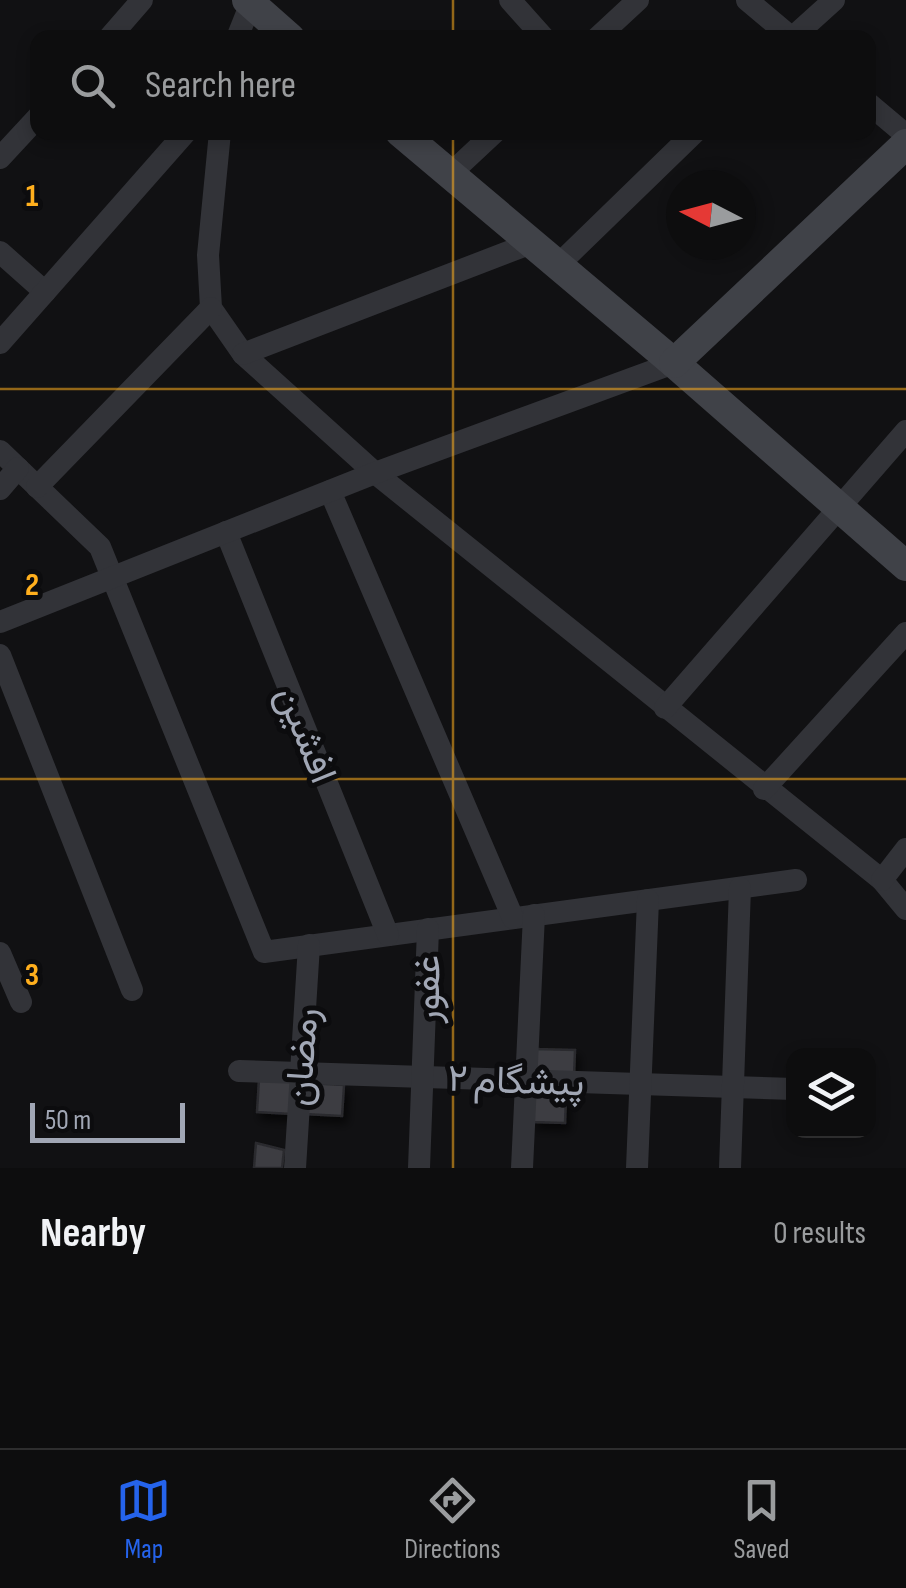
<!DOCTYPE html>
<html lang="en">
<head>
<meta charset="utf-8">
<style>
  :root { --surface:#0d0d0e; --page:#161617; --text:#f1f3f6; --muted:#9a9c9e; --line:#2d2d2e; --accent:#2563eb }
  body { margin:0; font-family:"Sofia Sans Condensed",Vazirmatn,sans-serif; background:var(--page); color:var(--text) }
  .controls { position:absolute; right:30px; bottom:30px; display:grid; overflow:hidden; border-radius:20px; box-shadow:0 5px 15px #0003 }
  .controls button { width:90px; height:90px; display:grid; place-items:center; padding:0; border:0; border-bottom:2px solid var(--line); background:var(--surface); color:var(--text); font:50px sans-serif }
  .compass { position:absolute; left:666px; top:170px; width:90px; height:90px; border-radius:50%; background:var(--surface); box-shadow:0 5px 15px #0003; rotate:276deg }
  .scale { position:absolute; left:30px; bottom:25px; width:155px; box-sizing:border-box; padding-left:10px; border:5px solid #a1a7b5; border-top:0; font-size:28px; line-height:35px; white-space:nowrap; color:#a1a7b5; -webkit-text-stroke:8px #0c0c0e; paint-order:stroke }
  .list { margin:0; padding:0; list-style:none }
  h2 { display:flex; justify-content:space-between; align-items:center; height:130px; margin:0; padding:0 40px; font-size:42px }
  h2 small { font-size:32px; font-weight:400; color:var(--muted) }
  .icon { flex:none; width:55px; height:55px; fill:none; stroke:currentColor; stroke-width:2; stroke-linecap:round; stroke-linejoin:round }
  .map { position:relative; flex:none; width:906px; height:1168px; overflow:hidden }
  .search { position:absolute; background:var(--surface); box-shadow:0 5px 15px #0003; left:30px; right:30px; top:30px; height:110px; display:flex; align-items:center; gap:25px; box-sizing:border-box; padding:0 35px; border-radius:20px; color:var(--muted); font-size:38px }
  .sheet { height:280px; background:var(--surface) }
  nav { display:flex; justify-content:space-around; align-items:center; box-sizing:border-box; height:140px; border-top:2px solid var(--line); background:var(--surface); font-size:28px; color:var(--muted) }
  nav a { display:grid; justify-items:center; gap:5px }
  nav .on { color:var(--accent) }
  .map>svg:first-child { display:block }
  .building { fill:#3d3e43; stroke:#2b2b2f; stroke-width:2.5; filter:url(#shadow) }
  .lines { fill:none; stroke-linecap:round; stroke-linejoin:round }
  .street { stroke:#323338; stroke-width:22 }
  .secondary { stroke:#404248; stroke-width:30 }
  .grid { fill:none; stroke:#ffaf1d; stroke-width:2.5; stroke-opacity:0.55 }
  .labels { text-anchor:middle; stroke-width:10; stroke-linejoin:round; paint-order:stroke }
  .street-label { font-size:38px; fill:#a1a7b5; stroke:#0c0c0e }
  .grid-label { font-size:32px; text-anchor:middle; font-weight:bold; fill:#ffaf1d; stroke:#0c0c0e; stroke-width:10; stroke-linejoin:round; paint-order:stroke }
</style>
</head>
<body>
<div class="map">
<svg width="906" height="1168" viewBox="0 0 906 1168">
  <defs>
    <filter id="shadow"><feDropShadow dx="4" dy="7" stdDeviation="5" flood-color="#0009"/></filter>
  </defs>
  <rect width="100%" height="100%" fill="#111113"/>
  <g class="building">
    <path d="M533,1049L575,1050L574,1075L532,1074Z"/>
    <path d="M259,1079L293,1080L292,1114L257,1112Z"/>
    <path d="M306,1083L344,1085L342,1116L305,1114Z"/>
    <path d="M534,1095L566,1096L565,1123L533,1122Z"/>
    <path d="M256,1143L284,1150L282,1168H254Z"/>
  </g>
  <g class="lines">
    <g class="street">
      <path d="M510,0L544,38"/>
      <path d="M747,0L792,38"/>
      <path d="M109,38L142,0"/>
      <path d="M237,38L251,3"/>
      <path d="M597,38L638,0"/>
      <path d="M792,38L834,0"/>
      <path d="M868,103L906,135"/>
      <path d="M220,132L208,255L211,308L243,354L375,473L882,880L906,909"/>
      <path d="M0,158L38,117"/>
      <path d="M449,175L495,132"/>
      <path d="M0,252L45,292"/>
      <path d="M556,267L695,132"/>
      <path d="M0,343L186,132"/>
      <path d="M243,354L529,244"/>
      <path d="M0,451L100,547L264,952L796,880"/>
      <path d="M37,487L211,308"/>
      <path d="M0,489L18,468"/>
      <path d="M330,491L513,918"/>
      <path d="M226,532L388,935"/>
      <path d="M0,622L375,473L674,363"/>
      <path d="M0,655L132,990"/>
      <path d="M665,708L906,431"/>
      <path d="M764,789L906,633"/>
      <path d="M882,880L906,849"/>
      <path d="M0,953L21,1002"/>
      <path d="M239,1071L794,1089"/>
      <path d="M295,1168L309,945"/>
      <path d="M419,1168L428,929"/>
      <path d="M522,1168L534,915"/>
      <path d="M637,1168L648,900"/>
      <path d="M730,1168L740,888"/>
    </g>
    <g class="secondary">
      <path d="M247,0L290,38"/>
      <path d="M400,132L674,363L906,566"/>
      <path d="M674,363L906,144"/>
    </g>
  </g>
  <path class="grid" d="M453,0V38M453,132V1168M0,389H906M0,779H906"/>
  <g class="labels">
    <g class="street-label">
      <text transform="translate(307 734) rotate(68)" y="13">افشین</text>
      <text transform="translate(426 989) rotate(-89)" y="13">غفور</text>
      <text transform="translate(301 1057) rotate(-86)" y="13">رمضان</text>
      <text transform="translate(516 1080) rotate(2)" y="13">پیشگام ۲</text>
    </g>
  </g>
  <g class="grid-label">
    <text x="32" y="206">1</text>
    <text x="32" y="595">2</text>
    <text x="32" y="985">3</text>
  </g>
</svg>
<div class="controls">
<button><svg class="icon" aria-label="layers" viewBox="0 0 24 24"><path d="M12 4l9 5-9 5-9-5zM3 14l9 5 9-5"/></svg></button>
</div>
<svg class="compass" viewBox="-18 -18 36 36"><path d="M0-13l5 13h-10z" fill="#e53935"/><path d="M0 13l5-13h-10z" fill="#9a9c9e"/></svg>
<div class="scale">50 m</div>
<div class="search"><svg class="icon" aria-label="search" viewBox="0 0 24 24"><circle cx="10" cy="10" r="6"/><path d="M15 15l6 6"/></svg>Search here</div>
</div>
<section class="sheet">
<h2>Nearby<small>0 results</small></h2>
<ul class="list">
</ul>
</section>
<nav>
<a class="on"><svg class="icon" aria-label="map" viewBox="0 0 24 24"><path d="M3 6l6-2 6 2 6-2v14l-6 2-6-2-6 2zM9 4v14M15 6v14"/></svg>Map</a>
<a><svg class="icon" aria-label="directions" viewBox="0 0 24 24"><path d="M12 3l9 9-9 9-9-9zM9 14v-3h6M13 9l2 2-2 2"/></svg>Directions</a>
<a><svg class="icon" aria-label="saved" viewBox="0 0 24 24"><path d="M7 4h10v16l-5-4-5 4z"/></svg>Saved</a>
</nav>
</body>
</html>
